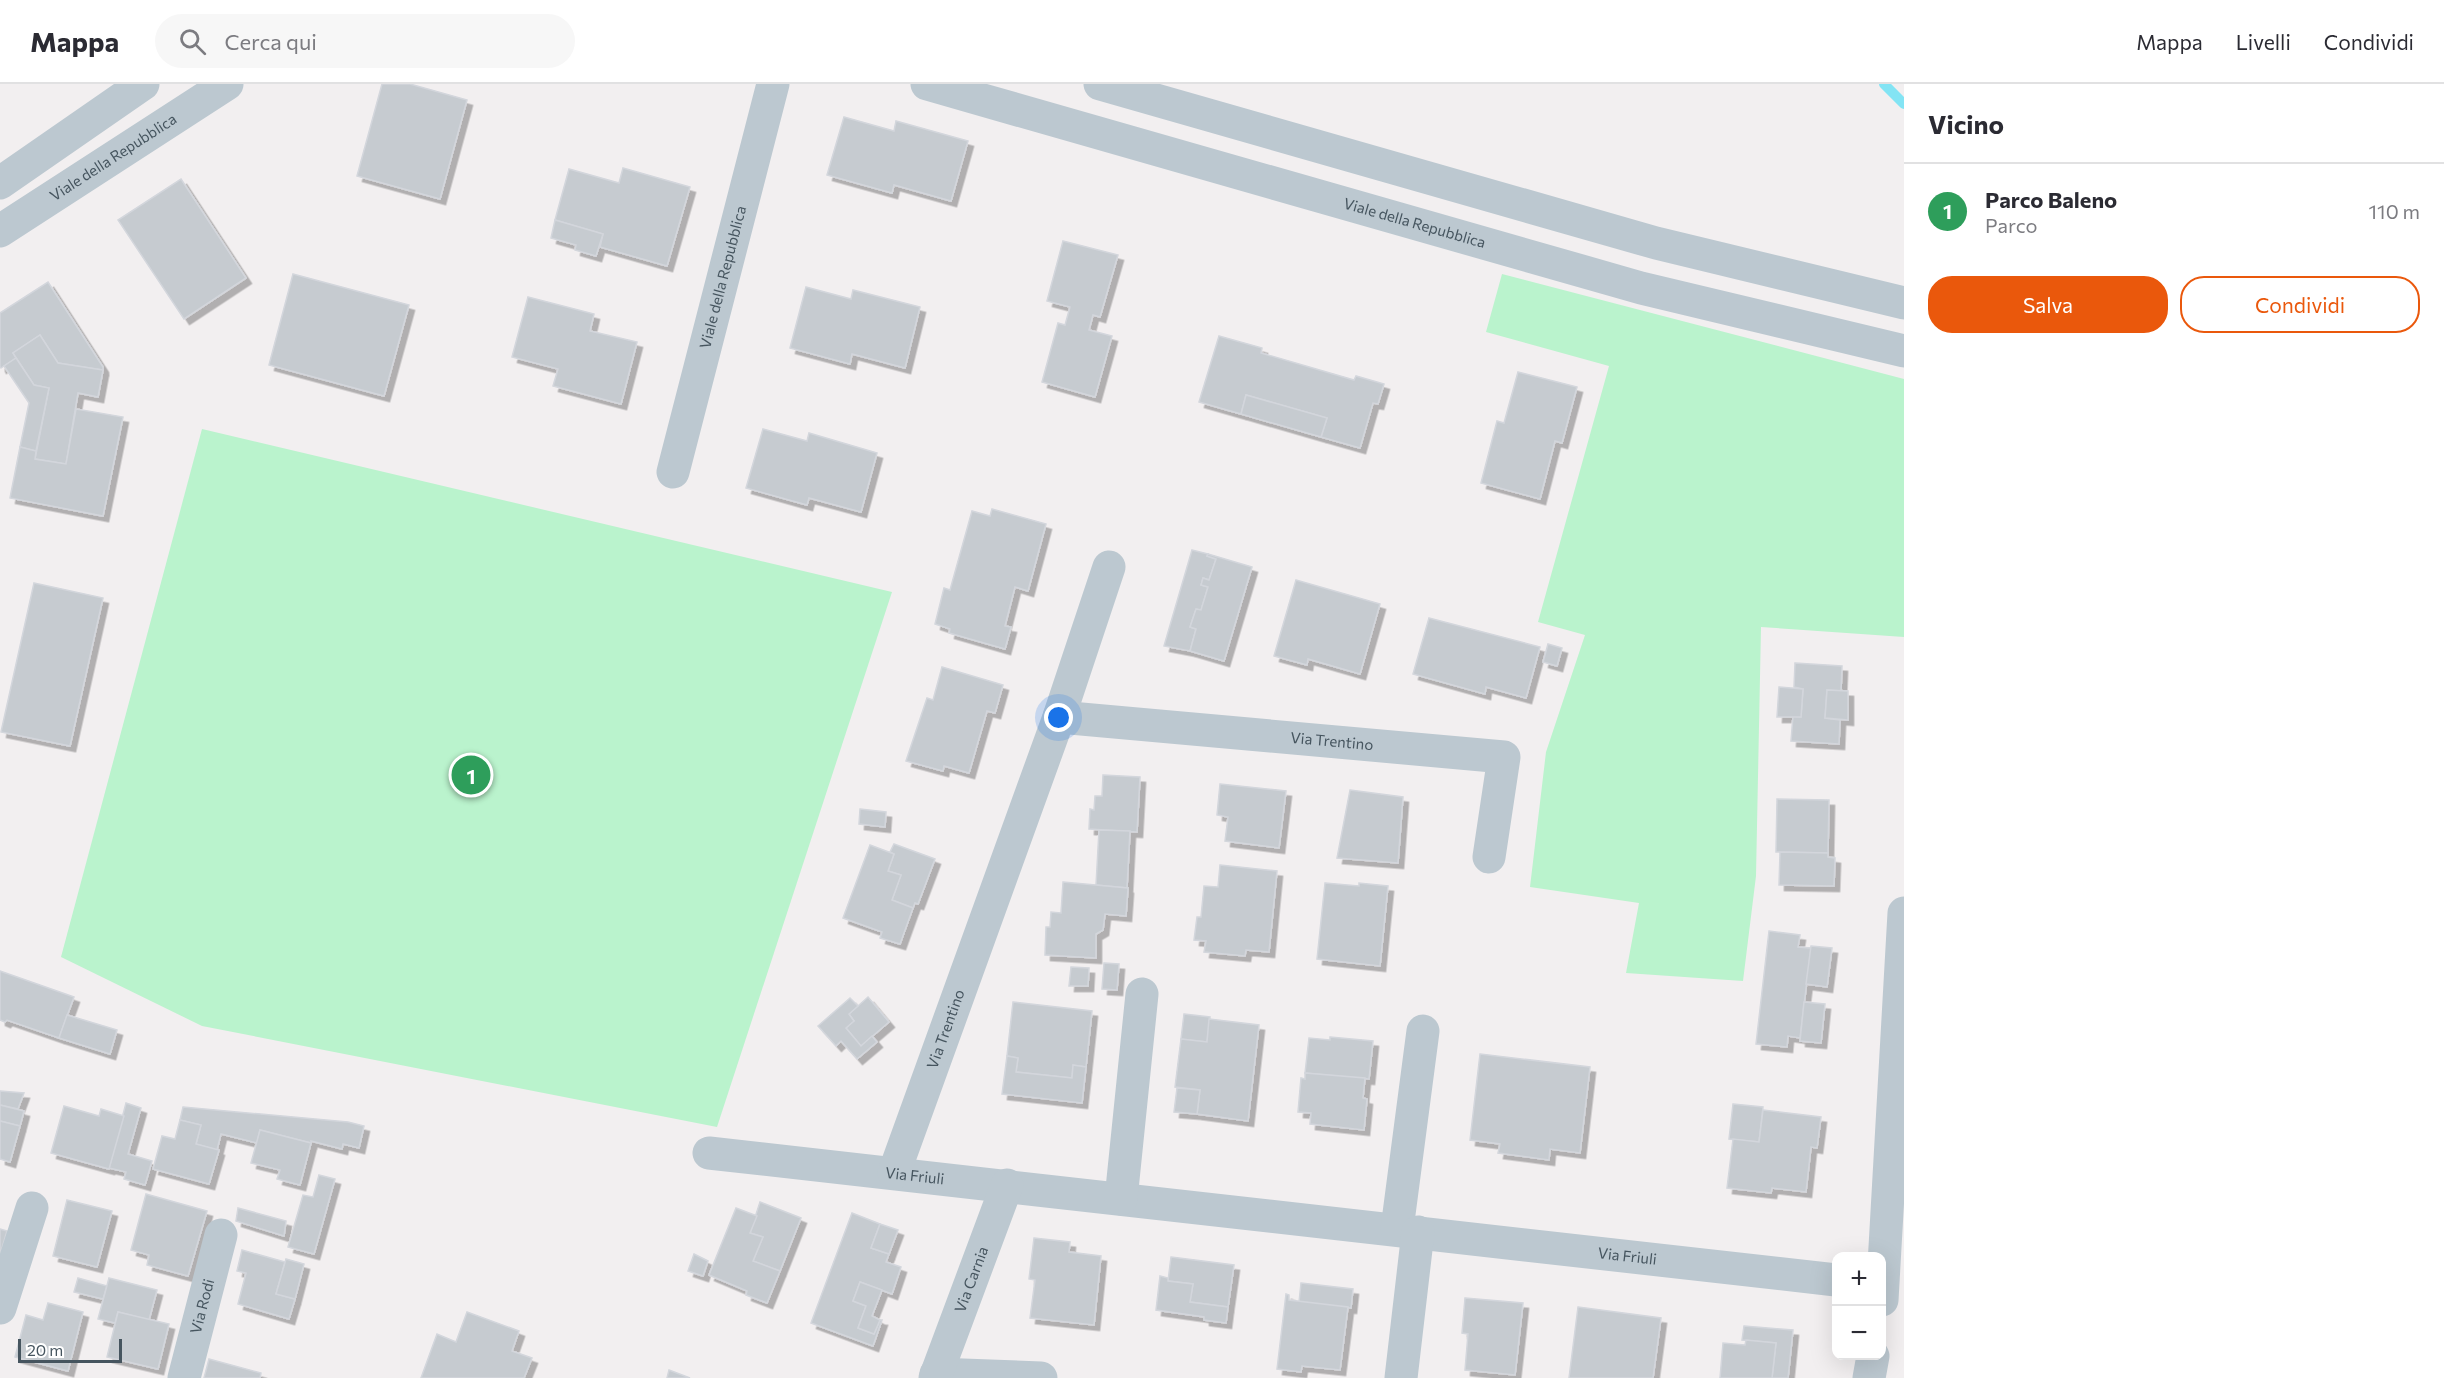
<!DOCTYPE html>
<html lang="it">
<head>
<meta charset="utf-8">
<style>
  :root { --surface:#fff; --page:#f7f7f7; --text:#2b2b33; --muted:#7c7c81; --line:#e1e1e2; --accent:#ea580c }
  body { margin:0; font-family:Commissioner,sans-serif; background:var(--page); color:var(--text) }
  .controls { position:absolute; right:18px; bottom:18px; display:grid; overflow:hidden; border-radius:12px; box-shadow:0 6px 24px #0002 }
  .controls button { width:54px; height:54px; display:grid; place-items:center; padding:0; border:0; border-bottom:2px solid var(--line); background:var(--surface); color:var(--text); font:30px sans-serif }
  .scale { position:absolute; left:18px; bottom:15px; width:104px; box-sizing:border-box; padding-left:6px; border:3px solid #46555f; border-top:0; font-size:16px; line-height:21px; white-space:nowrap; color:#46555f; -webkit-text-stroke:4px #fff; paint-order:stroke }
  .you { position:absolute; left:1059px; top:634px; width:21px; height:21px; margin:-15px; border:4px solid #fff; border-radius:50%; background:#1a73e8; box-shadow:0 0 0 9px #1a73e833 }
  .badge { display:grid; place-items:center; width:39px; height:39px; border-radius:50%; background:var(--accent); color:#fff; font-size:20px; font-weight:700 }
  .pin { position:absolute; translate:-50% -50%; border:3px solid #fff; box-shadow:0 2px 6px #0006 }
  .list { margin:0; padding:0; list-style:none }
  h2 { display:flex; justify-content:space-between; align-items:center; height:78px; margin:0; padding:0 24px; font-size:26px }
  h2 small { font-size:20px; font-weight:400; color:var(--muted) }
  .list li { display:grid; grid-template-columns:39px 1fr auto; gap:18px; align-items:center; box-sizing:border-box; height:96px; padding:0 24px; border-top:2px solid var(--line) }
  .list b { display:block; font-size:22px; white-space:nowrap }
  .list p { margin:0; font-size:20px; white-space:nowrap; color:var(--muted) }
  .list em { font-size:20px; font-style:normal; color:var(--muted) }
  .actions { display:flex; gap:12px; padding:18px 24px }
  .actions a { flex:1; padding:14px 0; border:2px solid var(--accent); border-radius:24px; text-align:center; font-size:21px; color:var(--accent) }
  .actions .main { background:var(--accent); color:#fff }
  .icon { flex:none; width:33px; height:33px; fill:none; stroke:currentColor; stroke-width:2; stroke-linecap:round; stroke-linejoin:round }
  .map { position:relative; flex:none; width:1904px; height:1294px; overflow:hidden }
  header { display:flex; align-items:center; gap:36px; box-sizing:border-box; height:84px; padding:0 30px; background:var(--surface); border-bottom:2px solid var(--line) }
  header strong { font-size:28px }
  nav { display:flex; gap:33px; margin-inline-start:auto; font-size:21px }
  .search { width:420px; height:54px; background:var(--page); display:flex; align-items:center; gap:15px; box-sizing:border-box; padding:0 21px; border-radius:33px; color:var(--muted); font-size:22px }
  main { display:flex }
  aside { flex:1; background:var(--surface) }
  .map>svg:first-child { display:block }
  .green { fill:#baf3cd }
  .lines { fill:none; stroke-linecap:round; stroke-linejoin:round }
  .stream { stroke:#83e4f4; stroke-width:10 }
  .building { fill:#c6cbd0; stroke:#d3d6dc; stroke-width:1.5; filter:url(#shadow) }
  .minor { stroke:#bcc8d0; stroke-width:33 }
  .labels { text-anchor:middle; stroke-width:6; stroke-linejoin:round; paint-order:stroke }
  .street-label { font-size:15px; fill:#46555f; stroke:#fff }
</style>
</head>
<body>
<header>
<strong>Mappa</strong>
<div class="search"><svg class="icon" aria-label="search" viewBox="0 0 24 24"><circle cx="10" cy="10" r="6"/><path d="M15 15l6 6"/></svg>Cerca qui</div>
<nav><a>Mappa</a><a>Livelli</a><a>Condividi</a></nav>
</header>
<main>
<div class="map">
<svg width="1904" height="1294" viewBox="0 0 1904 1294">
  <defs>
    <filter id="shadow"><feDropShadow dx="5.5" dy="5.5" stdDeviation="0" flood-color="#0004"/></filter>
  </defs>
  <rect width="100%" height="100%" fill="#f2eff0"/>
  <g class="green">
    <path d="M1502,190L1904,295V553L1761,543L1756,792L1743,897L1626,889L1639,819L1530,803L1546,668L1585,551L1538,538L1609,282L1486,248Z"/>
    <path d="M202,345L892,508L717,1043L202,942L61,873Z"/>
  </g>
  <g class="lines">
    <path class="stream" d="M1884,0L1904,20"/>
  </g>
  <g class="building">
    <path d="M382,0H410L467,16L440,115L357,92Z"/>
    <path d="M844,33L894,47L896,37L968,57L951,117L894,101L892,109L827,91Z"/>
    <path d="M623,84L690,103L667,182L600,163L603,150L555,136L569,85L619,99Z"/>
    <path d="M181,95L246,194L184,235L118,136Z"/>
    <path d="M555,136L603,150L596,172L575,166L576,161L551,154Z"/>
    <path d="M1063,157L1118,171L1100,233L1093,231L1089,246L1112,252L1095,313L1042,298L1058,239L1065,241L1070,223L1047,217Z"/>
    <path d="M293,190L409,221L384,312L269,281Z"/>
    <path d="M48,198L103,283V286L58,279L40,251L13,269L16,274L1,284L0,282V229Z"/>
    <path d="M806,203L851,215L853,206L920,223L905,284L852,270L850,280L790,264Z"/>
    <path d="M528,213L594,230L590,247L637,258L621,320L553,302L558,285L512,273Z"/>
    <path d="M40,251L58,279L103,286L98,313L78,309L66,380L35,375L49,304L34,301L13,269Z"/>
    <path d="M1219,252L1262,264L1261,269L1354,296L1356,292L1384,300L1378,320L1373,319L1360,364L1321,353L1327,334L1246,311L1241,330L1199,318Z"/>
    <path d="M16,274L34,301L49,304L36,367L20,363L29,319L4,282Z"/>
    <path d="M1518,288L1577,303L1562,359L1555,357L1540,415L1481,399L1497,337L1504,339Z"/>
    <path d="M1246,311L1327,334L1321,353L1241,330Z"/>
    <path d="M76,325L123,333L103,432L10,414L20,363L36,367L35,375L66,380Z"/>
    <path d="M763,345L807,357L809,349L877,369L861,428L809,414L807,421L746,404Z"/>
    <path d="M992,425L1046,440L1028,507L1015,503L1005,542L1011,543L1005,565L949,549L950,545L935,540L944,504L950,506L972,427L990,432Z"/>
    <path d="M1192,466L1208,470L1207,472L1216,475L1209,496L1203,494L1201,501L1208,503L1201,526L1196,525L1190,543L1196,545L1190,567L1164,562Z"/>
    <path d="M1208,470L1252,483L1224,577L1190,567L1196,545L1190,543L1196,525L1201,526L1208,503L1201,501L1203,494L1209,496L1216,475L1207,472Z"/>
    <path d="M1296,496L1380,520L1360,590L1308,575L1307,581L1274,572Z"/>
    <path d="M34,499L103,514L70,662L1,648Z"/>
    <path d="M1429,534L1540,563L1526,614L1486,603L1485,610L1413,590Z"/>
    <path d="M1548,560L1562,564L1557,582L1543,578Z"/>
    <path d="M1795,579L1842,582L1841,607L1827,606L1825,634L1840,636L1839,660L1791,657L1793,632L1801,633L1803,605L1794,603Z"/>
    <path d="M942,583L1003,601L995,629L987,627L969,689L944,682L943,687L906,677L927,614L933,616Z"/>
    <path d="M1779,603L1803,605L1801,633H1777Z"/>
    <path d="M1827,606L1848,607V636L1825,634Z"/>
    <path d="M1103,691L1140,693L1137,748L1089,745L1090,725L1094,726L1095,712H1102Z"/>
    <path d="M1220,700L1286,707L1279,764L1225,757L1228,733L1217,731Z"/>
    <path d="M1350,706L1403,713L1398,779L1337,774Z"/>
    <path d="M1777,715L1829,716L1828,769L1776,768Z"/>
    <path d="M860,725L886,728L885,743L859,740Z"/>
    <path d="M1099,746L1130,747L1127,804L1096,801Z"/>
    <path d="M894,760L935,775L918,820L915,819L913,824L892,816L901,791L888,787L894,770L890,768Z"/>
    <path d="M870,761L894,770L888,787L901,791L892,816L913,824L900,860L880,854L882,848L843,834Z"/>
    <path d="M1780,768L1828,769V773L1835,774L1834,802L1779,801Z"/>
    <path d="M1220,781L1277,787L1269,868L1246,866L1245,872L1204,868L1206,857L1194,856L1197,833H1201L1204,802L1218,803Z"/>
    <path d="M1063,798L1128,804L1126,832L1105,830L1103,846L1096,850V874L1045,871L1046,843H1050L1051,828L1061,829Z"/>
    <path d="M1325,799L1359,802V799L1388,802L1380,882L1317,875Z"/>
    <path d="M1769,847L1800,851L1798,863L1811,864L1800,954L1788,952L1787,963L1756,960Z"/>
    <path d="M1811,862L1832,864L1827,903L1806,900Z"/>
    <path d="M1104,879L1119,880L1117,906L1102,905Z"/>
    <path d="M1071,883L1089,884L1088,902H1069Z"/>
    <path d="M0,887L74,913L59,954L7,936L5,938L0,936Z"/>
    <path d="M868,913L889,938L861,962L846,944L854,937L849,930Z"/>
    <path d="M850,914L858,922L849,930L854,937L846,944L861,962L872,952L877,958L857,975L841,957L836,962L818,942Z"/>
    <path d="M1013,918L1092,927L1086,983L1073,981L1072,994L1016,988L1018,974L1007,972Z"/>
    <path d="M1804,918L1825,920L1821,959L1800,957Z"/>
    <path d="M1184,930L1210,933L1207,958L1181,955Z"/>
    <path d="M67,931L117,946L110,970L59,954Z"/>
    <path d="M1209,935L1259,941L1248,1037L1197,1030L1200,1006L1175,1003L1181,955L1207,958Z"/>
    <path d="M1330,953L1373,957L1369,995L1305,989L1309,954L1330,956Z"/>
    <path d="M1480,970L1590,983L1580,1069L1550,1065L1549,1076L1498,1069L1500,1060L1470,1056Z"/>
    <path d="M1007,972L1018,974L1016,988L1072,994L1073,981L1086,983L1082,1019L1002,1010Z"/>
    <path d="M1305,989L1365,994L1363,1014L1367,1015L1364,1046L1310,1040L1311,1029L1298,1028L1301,994L1305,995Z"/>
    <path d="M1177,1004L1200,1006L1197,1030L1174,1028Z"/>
    <path d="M0,1007L24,1009L18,1025L0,1021Z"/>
    <path d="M126,1019L141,1024L128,1070L152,1077L145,1101L124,1095L126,1088L109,1084Z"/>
    <path d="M1733,1020L1763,1023L1759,1058L1729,1055Z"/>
    <path d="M0,1021L24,1027L20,1042L0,1037Z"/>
    <path d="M64,1022L99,1032L101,1025L124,1032L109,1085L51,1069Z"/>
    <path d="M183,1023L348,1038L364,1042L359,1064L343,1060L342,1065L311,1057V1059L260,1046L257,1059L221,1050L217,1066L196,1060L201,1041L180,1036Z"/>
    <path d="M1763,1026L1821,1033L1817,1064L1811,1063L1806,1108L1772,1104L1771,1109L1727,1104L1733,1055L1759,1058Z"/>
    <path d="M180,1036L201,1041L196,1060L219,1066L209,1100L153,1085L162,1052L175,1055Z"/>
    <path d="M0,1037L20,1042L10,1078L0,1075Z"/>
    <path d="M260,1046L311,1059L300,1101L277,1095L280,1086L251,1079Z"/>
    <path d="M319,1091L335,1095L314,1170L288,1163L303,1111L313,1113Z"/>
    <path d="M146,1110L207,1127L188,1192L147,1181L149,1171L131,1166Z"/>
    <path d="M67,1116L112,1127L97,1183L53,1172Z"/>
    <path d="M760,1118L801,1134L780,1187L753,1177L763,1153L750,1149Z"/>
    <path d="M238,1124L286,1137L284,1152L236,1137Z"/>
    <path d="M736,1124L757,1132L750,1149L763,1153L753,1177L780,1187L767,1219L746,1211L747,1207L709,1191Z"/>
    <path d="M852,1129L880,1140L871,1164L889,1170L886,1178L901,1183L892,1210L860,1198L853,1217L866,1222L858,1244L874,1250L880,1236H882L873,1262L811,1239Z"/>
    <path d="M880,1140L898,1146L889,1170L871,1164Z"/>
    <path d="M0,1145L7,1147L0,1171Z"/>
    <path d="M1034,1154L1070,1158L1069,1168L1101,1172L1094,1241L1030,1234L1035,1196L1029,1195Z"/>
    <path d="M242,1166L285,1178L276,1210L295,1215L289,1235L238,1220L246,1189L237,1187Z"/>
    <path d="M694,1170L708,1177L703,1192L688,1187Z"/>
    <path d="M1171,1173L1234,1181L1228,1223L1190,1218L1193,1200L1168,1197Z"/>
    <path d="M286,1175L304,1180L295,1215L276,1210Z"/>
    <path d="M1160,1192L1168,1194V1197L1193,1200L1190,1218L1228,1223L1226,1239L1204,1236V1233L1156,1226Z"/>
    <path d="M78,1194L107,1202L103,1215L74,1208Z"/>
    <path d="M109,1194L157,1206L149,1236L118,1228L115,1239L98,1235Z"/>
    <path d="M860,1198L882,1206L872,1232L880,1236L874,1250L858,1244L866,1222L853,1217Z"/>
    <path d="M1301,1199L1353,1205L1351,1224L1299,1218Z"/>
    <path d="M1286,1210L1289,1211V1216L1348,1223L1340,1286L1302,1282L1301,1288L1277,1285Z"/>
    <path d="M1465,1214L1523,1219L1515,1291L1465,1286L1468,1250L1462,1249Z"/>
    <path d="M48,1219L83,1228L68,1287L15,1273L26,1231L43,1236Z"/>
    <path d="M1578,1223L1661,1234L1653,1294H1569Z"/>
    <path d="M118,1228L169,1240L158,1285L107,1273Z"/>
    <path d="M467,1228L519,1247L512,1267L532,1274L524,1294H421L437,1250L456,1258Z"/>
    <path d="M1744,1242L1793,1246L1788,1294H1772L1776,1259L1742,1256Z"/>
    <path d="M1746,1256L1776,1259L1772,1294H1720L1723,1259L1745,1261Z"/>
    <path d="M209,1275L261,1289L260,1294H204Z"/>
    <path d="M669,1286L690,1294H667Z"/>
  </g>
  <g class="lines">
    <g class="minor">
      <path id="s1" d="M927,0L1641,204L1904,267"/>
      <path d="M1100,0L1656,159L1904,219"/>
      <path d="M0,99L143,0"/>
      <path id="s2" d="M0,147L227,0"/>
      <path id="s3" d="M673,388L773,0"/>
      <path id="s4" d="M1059,633L1504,673L1489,773"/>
      <path id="s5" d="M709,1069L1836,1196"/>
      <path id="s6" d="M894,1089L1059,633L1109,483"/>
      <path d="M1121,1115L1142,910"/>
      <path d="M1397,1145L1423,947"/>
      <path d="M1882,1216L1904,829"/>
      <path d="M0,1224L32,1124"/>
      <path d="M936,1290L1041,1294"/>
      <path id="s7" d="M184,1294L221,1151"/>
      <path id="s8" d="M935,1294L1007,1101"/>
      <path d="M1401,1294L1418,1148"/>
      <path d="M1869,1294L1873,1272"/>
    </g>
  </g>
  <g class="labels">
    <g class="street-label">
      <text dy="5" stroke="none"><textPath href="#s2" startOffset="135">Viale della Repubblica</textPath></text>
      <text dy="5" stroke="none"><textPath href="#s1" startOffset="507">Viale della Repubblica</textPath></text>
      <text dy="5" stroke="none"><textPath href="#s3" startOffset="201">Viale della Repubblica</textPath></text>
      <text dy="5" stroke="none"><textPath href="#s4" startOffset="274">Via Trentino</textPath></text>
      <text dy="5" stroke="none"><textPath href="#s6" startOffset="153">Via Trentino</textPath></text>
      <text dy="5" stroke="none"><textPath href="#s5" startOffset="207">Via Friuli</textPath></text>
      <text dy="5" stroke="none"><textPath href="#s5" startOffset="924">Via Friuli</textPath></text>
      <text dy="5" stroke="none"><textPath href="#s8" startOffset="105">Via Carnia</textPath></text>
      <text dy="5" stroke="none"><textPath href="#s7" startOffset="74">Via Rodi</textPath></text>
    </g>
  </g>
</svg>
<div class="controls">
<button>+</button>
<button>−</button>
</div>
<div class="scale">20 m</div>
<div class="you"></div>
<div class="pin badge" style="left:471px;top:691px;background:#2e9e5b">1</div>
</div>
<aside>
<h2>Vicino<small></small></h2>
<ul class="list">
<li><span class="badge" style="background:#2e9e5b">1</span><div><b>Parco Baleno</b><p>Parco</p></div><em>110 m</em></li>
</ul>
<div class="actions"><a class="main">Salva</a><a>Condividi</a></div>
</aside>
</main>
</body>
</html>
